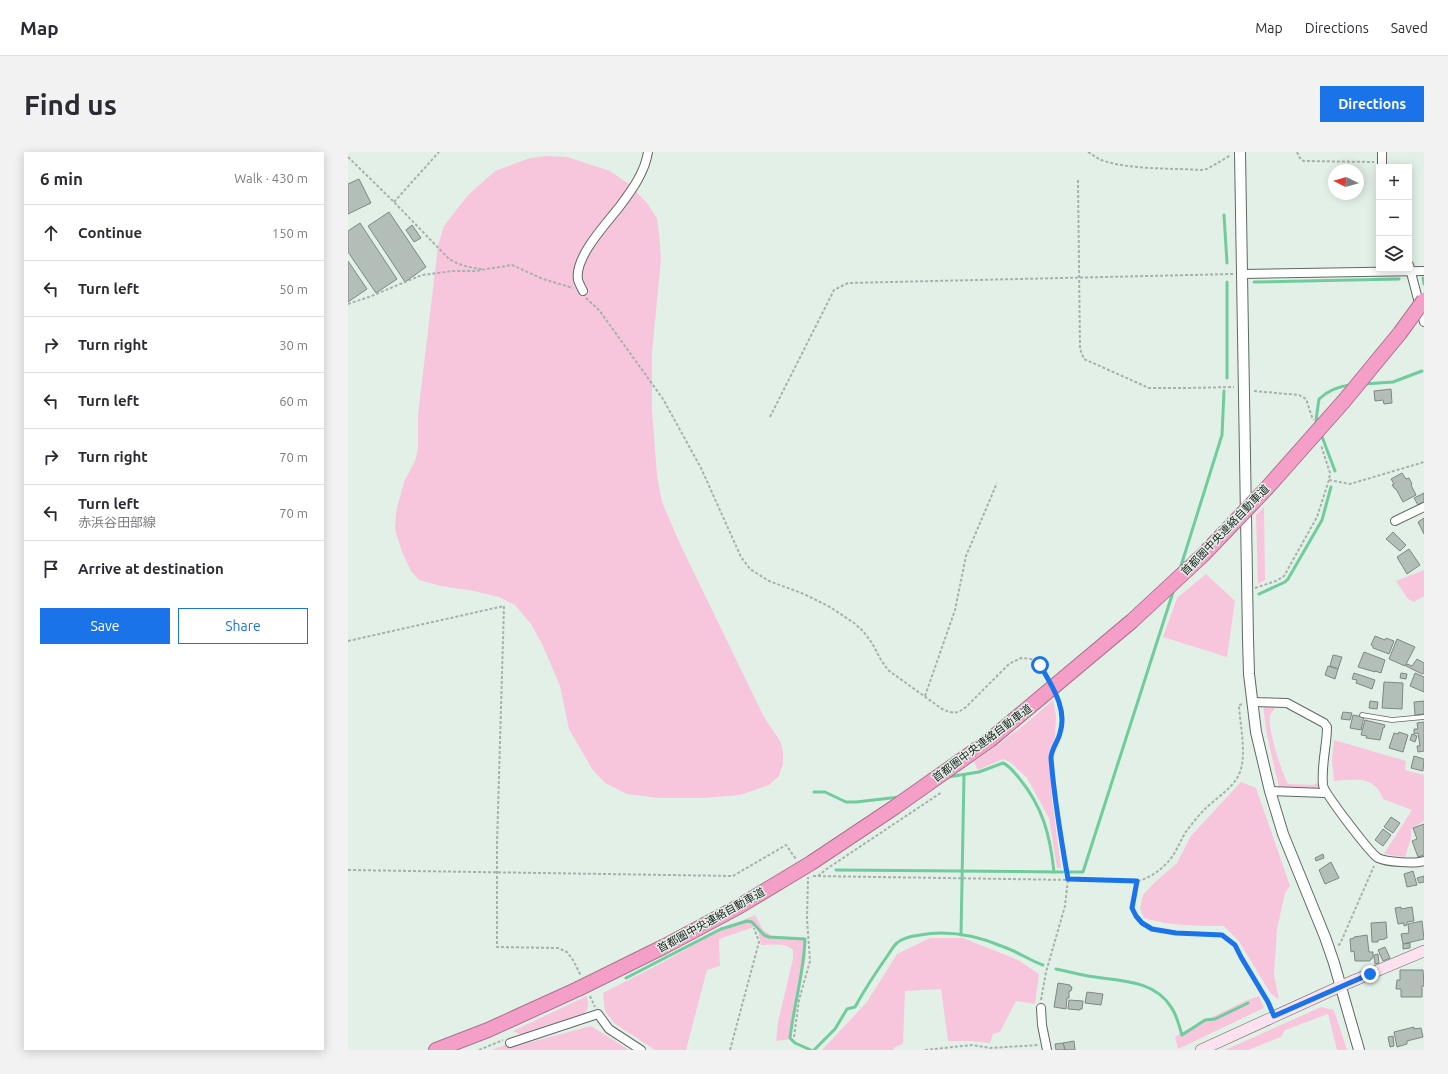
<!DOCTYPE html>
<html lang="en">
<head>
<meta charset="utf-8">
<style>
  :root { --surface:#fff; --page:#f2f2f3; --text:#2b2b33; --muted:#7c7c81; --line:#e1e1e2; --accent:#1a73e8 }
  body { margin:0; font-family:Ubuntu,"Noto Sans JP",sans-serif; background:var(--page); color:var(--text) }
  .controls { position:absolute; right:12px; top:12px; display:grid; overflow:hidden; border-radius:0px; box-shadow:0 2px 10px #0003 }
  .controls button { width:36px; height:36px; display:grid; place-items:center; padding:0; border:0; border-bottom:1px solid var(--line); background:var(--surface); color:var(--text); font:20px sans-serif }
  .compass { position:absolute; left:980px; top:12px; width:36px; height:36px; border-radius:50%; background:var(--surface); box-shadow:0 2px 10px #0003; rotate:276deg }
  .stop { position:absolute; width:12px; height:12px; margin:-9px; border:3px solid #1a73e8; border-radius:50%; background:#fff }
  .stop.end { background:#1a73e8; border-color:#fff; box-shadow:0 1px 4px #0008 }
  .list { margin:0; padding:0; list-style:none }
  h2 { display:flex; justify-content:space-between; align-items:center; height:52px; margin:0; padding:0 16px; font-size:17px }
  h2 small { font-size:13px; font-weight:400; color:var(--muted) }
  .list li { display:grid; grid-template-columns:26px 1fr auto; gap:12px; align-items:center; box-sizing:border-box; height:56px; padding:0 16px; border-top:1px solid var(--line) }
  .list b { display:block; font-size:15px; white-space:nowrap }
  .list p { margin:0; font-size:13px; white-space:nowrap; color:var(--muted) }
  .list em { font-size:13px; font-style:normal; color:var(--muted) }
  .actions { display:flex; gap:8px; padding:12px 16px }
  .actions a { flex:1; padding:9px 0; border:1px solid var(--accent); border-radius:0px; text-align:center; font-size:14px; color:var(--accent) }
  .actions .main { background:var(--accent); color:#fff }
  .icon { flex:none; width:22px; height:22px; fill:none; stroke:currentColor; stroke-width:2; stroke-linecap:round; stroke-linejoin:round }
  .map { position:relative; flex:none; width:1076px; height:898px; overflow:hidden; border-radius:0px }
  header { display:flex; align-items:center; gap:24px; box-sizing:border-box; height:56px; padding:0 20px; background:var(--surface); border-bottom:1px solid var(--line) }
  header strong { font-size:19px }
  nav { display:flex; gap:22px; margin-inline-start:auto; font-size:14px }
  .intro { display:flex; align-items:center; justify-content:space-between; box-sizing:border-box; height:96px; padding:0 24px }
  h1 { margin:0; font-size:28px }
  .button { padding:10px 18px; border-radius:0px; background:var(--accent); color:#fff; font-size:14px; font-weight:700 }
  main { display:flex; gap:24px; padding:0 24px }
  aside { flex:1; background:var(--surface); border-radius:0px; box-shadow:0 2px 10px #0003 }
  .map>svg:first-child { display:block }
  .green { fill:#f7c6dc }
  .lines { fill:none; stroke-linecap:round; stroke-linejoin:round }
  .stream { stroke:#70cc9d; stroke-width:3 }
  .building { fill:#b2beb7; stroke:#7d8882 }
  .service-casing { stroke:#5e6962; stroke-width:5.5 }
  .minor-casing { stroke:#5e6962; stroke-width:10 }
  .tertiary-casing { stroke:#5e6962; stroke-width:12 }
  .secondary-casing { stroke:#5e6962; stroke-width:12 }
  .motorway-casing { stroke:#aa748d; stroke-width:16 }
  .path { stroke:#a7b1ab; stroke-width:2; stroke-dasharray:3 2; stroke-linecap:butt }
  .service { stroke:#fff; stroke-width:4 }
  .minor { stroke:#fff; stroke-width:8 }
  .tertiary { stroke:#fff; stroke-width:10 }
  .secondary { stroke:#fce2ee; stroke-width:11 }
  .motorway { stroke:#f59ec7; stroke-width:14 }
  .motorway-bridge-casing { stroke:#aa748d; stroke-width:16; stroke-linecap:butt }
  .motorway-bridge { stroke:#f59ec7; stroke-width:14 }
  .route { stroke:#1a73e8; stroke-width:5 }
  .labels { text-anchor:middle; stroke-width:3; stroke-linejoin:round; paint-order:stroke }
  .street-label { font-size:11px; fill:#202522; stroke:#e3f0e8 }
</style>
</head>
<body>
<header>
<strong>Map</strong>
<nav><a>Map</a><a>Directions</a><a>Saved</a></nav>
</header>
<div class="intro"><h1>Find us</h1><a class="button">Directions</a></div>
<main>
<aside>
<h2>6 min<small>Walk · 430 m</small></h2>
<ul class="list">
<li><svg class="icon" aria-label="ahead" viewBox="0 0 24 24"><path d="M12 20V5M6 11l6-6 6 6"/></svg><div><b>Continue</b></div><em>150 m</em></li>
<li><svg class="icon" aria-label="left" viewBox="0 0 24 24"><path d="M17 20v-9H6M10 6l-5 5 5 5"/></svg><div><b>Turn left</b></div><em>50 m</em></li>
<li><svg class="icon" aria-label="right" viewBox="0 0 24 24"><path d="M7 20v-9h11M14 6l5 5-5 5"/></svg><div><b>Turn right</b></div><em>30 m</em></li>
<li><svg class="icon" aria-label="left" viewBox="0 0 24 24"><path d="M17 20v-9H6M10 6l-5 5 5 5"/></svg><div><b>Turn left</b></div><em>60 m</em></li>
<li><svg class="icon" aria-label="right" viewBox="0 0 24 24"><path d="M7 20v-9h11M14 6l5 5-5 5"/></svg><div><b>Turn right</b></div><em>70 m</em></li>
<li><svg class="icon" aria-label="left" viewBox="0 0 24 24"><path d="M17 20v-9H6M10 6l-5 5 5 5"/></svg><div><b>Turn left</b><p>赤浜谷田部線</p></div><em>70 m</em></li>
<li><svg class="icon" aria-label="arrive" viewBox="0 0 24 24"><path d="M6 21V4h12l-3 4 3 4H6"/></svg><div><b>Arrive at destination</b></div></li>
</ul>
<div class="actions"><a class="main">Save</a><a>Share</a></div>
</aside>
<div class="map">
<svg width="1076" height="898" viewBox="0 0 1076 898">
  <rect width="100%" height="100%" fill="#e3f0e8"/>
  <g class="green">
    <path d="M197,4L219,5L262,19L281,32L299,51L309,66L311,81L313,108L304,200V258L309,323L314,350L333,394L416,565L432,589L435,599V612L431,624L421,633L392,643L355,646H310L279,642L257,631L244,617L221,577L212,534L194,492L183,472L167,453L151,445L126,439L93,434L71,428L63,419L54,400L47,378L48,360L56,330L67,309L70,297V263L90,94L96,74L120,43L147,19L179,7Z"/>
    <path d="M916,355L917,428L910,432L908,363Z"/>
    <path d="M1076,418V444L1066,450L1060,447L1048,429Z"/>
    <path d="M858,422L887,449L879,505L815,485L829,446Z"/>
    <path d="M705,548L708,564L707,586L701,600L704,647L713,716H709L701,666L679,626L662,610L655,607L630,618L626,610L675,574Z"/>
    <path d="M915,554L927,556C925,558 923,562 922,564C919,576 934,621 940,632L965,633L969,631L972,633L969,638L931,635L919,583Z"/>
    <path d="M986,588L1058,609L1057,618L1076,623V669L1063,677V686L1057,705L1036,702L1064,658L1035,647C1027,623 1006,627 986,629L984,608Z"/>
    <path d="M893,630L908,636L942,734L937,741L929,777L926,823L931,847L923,842L890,788L876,774C848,774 823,774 796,766L792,757L795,743L806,731L829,711L843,684Z"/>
    <path d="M407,763L415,778L426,785H456L458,805L454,825L446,855L442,887L428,889L430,870L445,807V798C437,790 424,793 413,793L409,774L371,787L372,814L359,818L338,898H307L266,871L257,859L255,841L308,814L370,779Z"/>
    <path d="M582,786H615L670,808L691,822L687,852L668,849L652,880L645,882L642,891L623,889H600L593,837L557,839L555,892L547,895L545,898H474L519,850L549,802Z"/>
    <path d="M239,844C241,853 241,859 233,864L173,883L165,879Z"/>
    <path d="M911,844L916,856L830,897L827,885L834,880L897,849Z"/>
    <path d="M973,855L986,858L999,898H989L980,862L937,878L933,885L900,898H877Z"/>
    <path d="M243,874L281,898H144L162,891L160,896Z"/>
  </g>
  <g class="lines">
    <g class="stream">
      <path d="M876,63L879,111"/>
      <path d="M1075,126L1076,132"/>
      <path d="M879,130V226"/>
      <path d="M906,130L1051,127"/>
      <path d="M1016,232L1045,230L1074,219"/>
      <path d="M969,273L968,268L971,247C980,239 990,234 1003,233"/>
      <path d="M973,282L987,319"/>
      <path d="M832,417L874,283L876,239"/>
      <path d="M911,442L937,430L940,427L974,368L983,335"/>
      <path d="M600,625L631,620L655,611C662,614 666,620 671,626C695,655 702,683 706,720"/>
      <path d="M466,640H477L498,650H508L552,645"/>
      <path d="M488,718L715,720"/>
      <path d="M722,720H735L826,437"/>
      <path d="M613,783L616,623"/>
      <path d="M708,817C718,819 729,822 740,824C769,829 806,827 823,855C829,863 831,874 834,883L857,868L867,867L900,851"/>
      <path d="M278,826L373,777L399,769L404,770L416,783L421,785L457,787C456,820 446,853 442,886L447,891L463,898"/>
      <path d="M466,898L487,877L499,857L507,855C517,837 528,820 540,803C543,799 545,794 549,791C555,785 565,784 572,783C600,778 630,784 656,795C670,800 681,808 695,813"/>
    </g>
  </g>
  <g class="building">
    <path d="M11,27L23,51L0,62V32Z"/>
    <path d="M41,60L78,115L57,130L20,74Z"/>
    <path d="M12,71L49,127L28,141L0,100V79Z"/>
    <path d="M64,73L73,86L66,90L58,78Z"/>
    <path d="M0,109L19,137L0,150Z"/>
    <path d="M1043,237L1044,251L1036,252L1035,248L1027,249L1026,239Z"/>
    <path d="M1054,321L1058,327L1061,326L1064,332L1063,333L1068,343L1055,350L1048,337H1047L1044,333L1046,332L1043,327Z"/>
    <path d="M1076,341V350L1070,353L1066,346Z"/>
    <path d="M1076,366V382L1070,370Z"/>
    <path d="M1045,380L1058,393L1052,399L1038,387Z"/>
    <path d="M1061,397L1072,413L1059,422L1049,405Z"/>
    <path d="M1027,484L1037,488L1038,486L1046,489L1041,502L1025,496V494L1023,493Z"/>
    <path d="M1049,487L1067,495L1057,514L1041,507Z"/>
    <path d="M1016,500L1037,508L1033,521L1027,519V520L1010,515Z"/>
    <path d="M985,503L994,505L990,517L982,514Z"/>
    <path d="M1069,507L1076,511V521L1074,522L1058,514L1059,512L1064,514Z"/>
    <path d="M980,514L990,517L987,527L977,523Z"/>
    <path d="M1006,521L1027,528L1024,537L1008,531L1009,528L1004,527Z"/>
    <path d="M1053,521L1059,522L1058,527L1052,526Z"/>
    <path d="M1067,521L1076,525V540L1062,534Z"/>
    <path d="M1036,530L1055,531L1054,557L1034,556Z"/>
    <path d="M1022,549L1030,550L1029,557L1021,556Z"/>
    <path d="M1076,549V562L1067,563L1066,550Z"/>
    <path d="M995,560L1004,561L1002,568L993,567Z"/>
    <path d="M1005,563L1016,565L1013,578L1002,576Z"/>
    <path d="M1017,568L1037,573L1036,576H1035L1032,588L1018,586L1019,584L1013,583Z"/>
    <path d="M1076,570V599L1070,600L1069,594H1072L1070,581L1066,582V577H1070L1069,571Z"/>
    <path d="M1051,580L1060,583L1055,600L1041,596L1046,581L1050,582Z"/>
    <path d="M1064,582L1069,584L1067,590L1062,588Z"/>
    <path d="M1066,604L1076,607L1075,619L1063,616Z"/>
    <path d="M1043,665L1052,671L1045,681L1036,675Z"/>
    <path d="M1076,672V703L1070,705L1064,689L1069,687L1065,676Z"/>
    <path d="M1035,677L1043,683L1035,694L1027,688Z"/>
    <path d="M975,702L976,706L968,709L967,706Z"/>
    <path d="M983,710L991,726L977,732L971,718Z"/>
    <path d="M1065,719L1069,733L1059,735L1056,722Z"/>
    <path d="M1076,724V730L1071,731L1069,726Z"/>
    <path d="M1053,755V757L1064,755L1066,769L1059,770V773L1056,774V771L1050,772L1047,756Z"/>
    <path d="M1074,769L1076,787L1055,792L1053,782L1061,781L1060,772Z"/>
    <path d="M1038,770L1039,786H1037V787L1030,788V790H1024L1023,771Z"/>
    <path d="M1019,783L1021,800H1025V806L1022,808V809H1007L1006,799L1003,800L1002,787L1006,786V785Z"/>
    <path d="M1062,791V796L1055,797V792Z"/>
    <path d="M1037,795L1042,806L1035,809L1030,798Z"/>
    <path d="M1030,802L1031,811L1027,812L1026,803Z"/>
    <path d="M1052,818H1075L1076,834H1074V845H1053V837H1048L1049,828H1052Z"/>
    <path d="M710,831L722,833V834L724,835L723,839H721V846H719L718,857L706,855Z"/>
    <path d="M739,840L755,842L753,853L737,851Z"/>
    <path d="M721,848L735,849L734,857H732V858L720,857Z"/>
    <path d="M1066,875V877L1073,876L1075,885L1059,889V892L1049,895L1046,880Z"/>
    <path d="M1045,884L1046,894L1042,895L1040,885Z"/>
    <path d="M726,889L727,898H717L715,891Z"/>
    <path d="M715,891L717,898H708L707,892Z"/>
  </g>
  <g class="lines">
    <defs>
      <path id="service" d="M1014,563L1044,568L1076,565"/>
      <g id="minor">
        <path d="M1034,15V0"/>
        <path d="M1061,113L1076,170"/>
        <path d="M894,122L1076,119"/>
        <path d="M235,139C233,135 231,131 230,128C226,105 259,71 272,54C284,38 297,20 300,0"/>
        <path d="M1047,369L1076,355"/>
        <path d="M904,550L939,551L976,571L979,575C979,594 973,613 975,633C976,641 1023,702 1030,706C1038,710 1067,712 1076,709"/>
        <path d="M922,639L977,641"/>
        <path d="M693,856L694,873L699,898"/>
        <path d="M162,891L250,862L261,877L293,898"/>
      </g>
      <path id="tertiary" d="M892,0L900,487L901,522L908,580L922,639L935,682L977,785L986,811L1011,898"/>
      <path id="secondary" d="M853,898L993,834L1076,799"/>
      <path id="motorway" d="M88,898L140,878L230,837"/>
    </defs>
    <use href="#service" class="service-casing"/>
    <use href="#minor" class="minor-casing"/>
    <use href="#tertiary" class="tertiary-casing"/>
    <use href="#secondary" class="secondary-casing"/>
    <use href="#motorway" class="motorway-casing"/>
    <g class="path">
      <path d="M740,0C744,2 747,5 751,7C776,18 824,16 853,18L859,17L883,3"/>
      <path d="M949,0L953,8L956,9L1026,10"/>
      <path d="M0,5L46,50L101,107C111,113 122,116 134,117"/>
      <path d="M730,28L732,197L736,207L801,236H839L886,235"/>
      <path d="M46,50L91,0"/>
      <path d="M238,146L251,158L315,247L353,316L393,405L402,417L421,429L456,442L482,455L506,471L515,479L524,491L533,508L540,518L594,557C605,562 609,562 618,555L661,512L673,506L683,507L692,513L699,526"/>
      <path d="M0,152L21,145L74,123L105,119H127L164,113L195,127L225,136"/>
      <path d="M906,239L951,243L958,247L965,268"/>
      <path d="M422,265L486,138L500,131L885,122"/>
      <path d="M981,328L1002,332L1076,310"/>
      <path d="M907,436L928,429L936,424L969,365L981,328L982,321L973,293"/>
      <path d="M0,489L156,454L149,692V795L210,796L219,800L225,808L233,824"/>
      <path d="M577,544L607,458L618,404L649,331"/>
      <path d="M0,718L385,724L438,693L448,707"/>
      <path d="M465,724L789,729C800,727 810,720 818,712C827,703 831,692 837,681C843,673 850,664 857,657C869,645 888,635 893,617C898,597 892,573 891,553L895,552"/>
      <path d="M470,724L480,716L594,640"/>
      <path d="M789,729L784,756L788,764L794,771L804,777L828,781L874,783L887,793L923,855"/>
      <path d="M990,793L992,792L1026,714"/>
      <path d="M242,844L247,855"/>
      <path d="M693,848L698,820L717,754L720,727L715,700L703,608C703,597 709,591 712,581C716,569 712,557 710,546"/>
      <path d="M446,885L451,848L462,809L459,767L460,725"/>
      <path d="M131,898L155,888"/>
      <path d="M382,898L411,790L406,776"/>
      <path d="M577,898L624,893L642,896L691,893"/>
    </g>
    <use href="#service" class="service"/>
    <use href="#minor" class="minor"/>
    <use href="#tertiary" class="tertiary"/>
    <use href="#secondary" class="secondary"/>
    <use href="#motorway" class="motorway"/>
    <defs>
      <path id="motorway-bridge" d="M230,837L317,794L390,755L463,711L547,655L642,588L784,469L855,403L919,336L996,249L1052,181L1076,148"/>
    </defs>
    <use href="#motorway-bridge" class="motorway-bridge-casing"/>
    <use href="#motorway-bridge" class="motorway-bridge"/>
  </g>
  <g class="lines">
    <path class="route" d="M692,513C703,533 720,556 712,581C710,590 703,597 703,606C706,646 713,687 720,727L789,729L784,756L788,764L794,771L804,777L828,781L874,783L887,793L893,805L920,850L926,864L1022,822"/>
  </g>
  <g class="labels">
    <g class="street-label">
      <text transform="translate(877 378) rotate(-46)" y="4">首都圏中央連絡自動車道</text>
      <text transform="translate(634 591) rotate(-37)" y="4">首都圏中央連絡自動車道</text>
      <text transform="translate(363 768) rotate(-29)" y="4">首都圏中央連絡自動車道</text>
    </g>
  </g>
</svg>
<div class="controls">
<button>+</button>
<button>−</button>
<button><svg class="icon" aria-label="layers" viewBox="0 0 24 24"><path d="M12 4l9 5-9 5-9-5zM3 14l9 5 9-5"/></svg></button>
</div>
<svg class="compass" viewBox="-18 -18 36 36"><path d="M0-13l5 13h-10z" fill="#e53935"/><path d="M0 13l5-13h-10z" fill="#7c7c81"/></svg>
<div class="stop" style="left:692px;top:513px"></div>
<div class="stop end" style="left:1022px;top:822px"></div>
</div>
</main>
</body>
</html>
